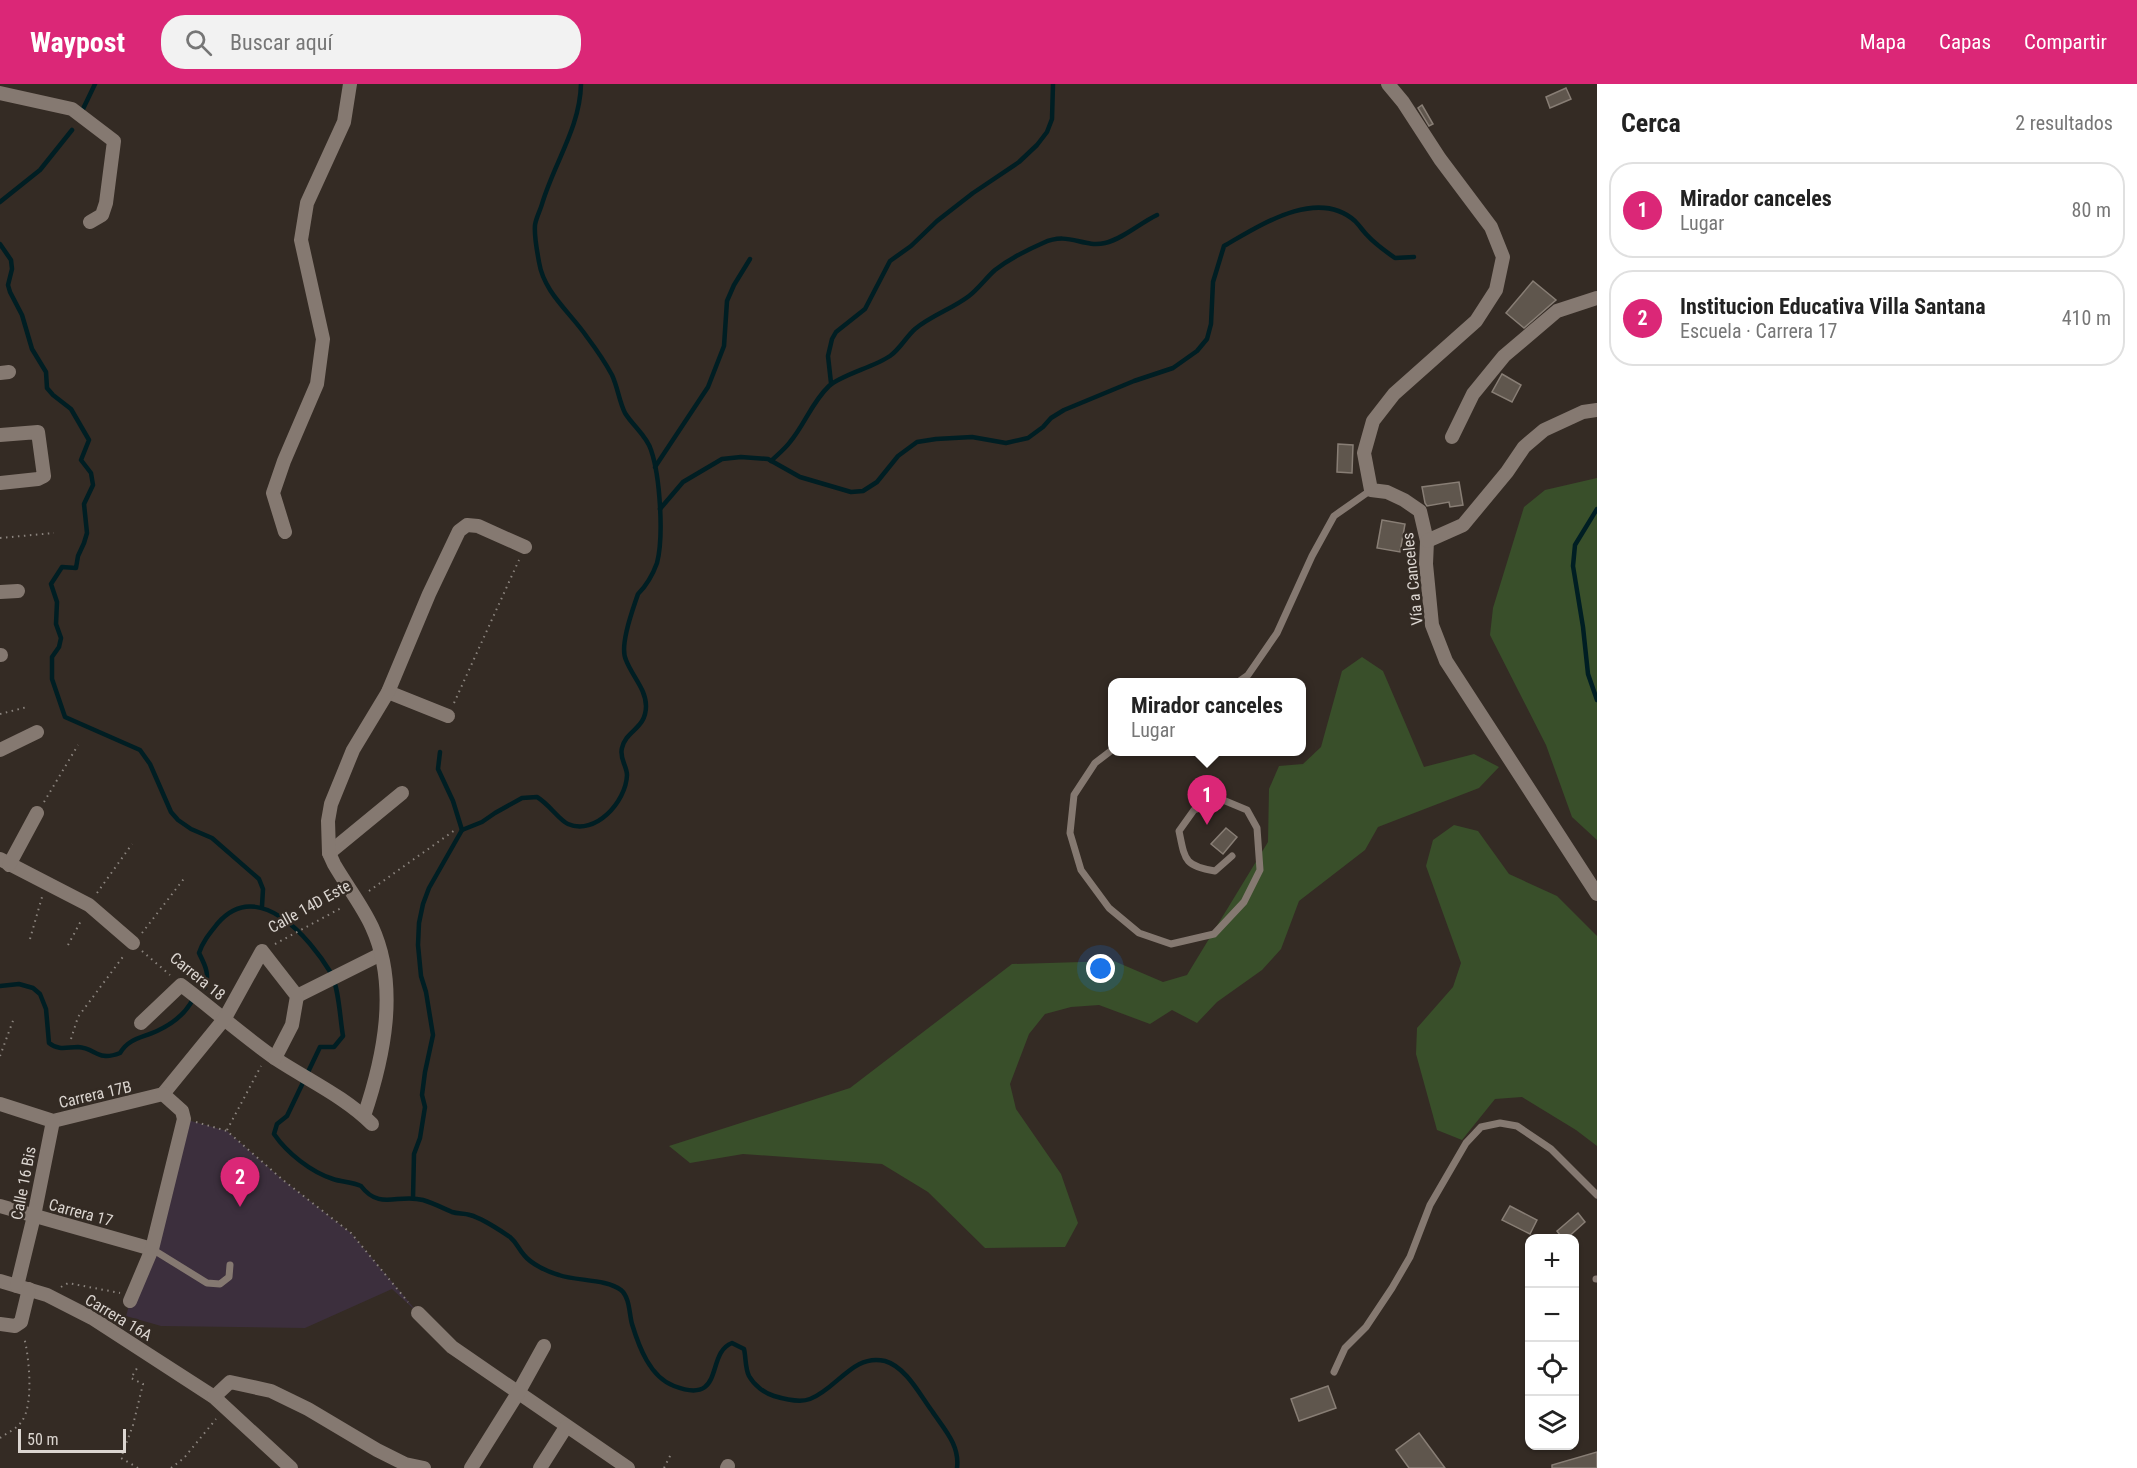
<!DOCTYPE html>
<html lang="es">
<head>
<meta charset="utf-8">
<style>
  :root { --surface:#fff; --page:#f2f2f2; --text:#222; --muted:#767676; --line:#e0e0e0; --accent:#db2777 }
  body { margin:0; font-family:"Roboto Condensed",sans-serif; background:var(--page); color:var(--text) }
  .controls { position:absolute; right:18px; bottom:18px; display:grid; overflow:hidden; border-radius:12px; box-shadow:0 2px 4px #0004 }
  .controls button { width:54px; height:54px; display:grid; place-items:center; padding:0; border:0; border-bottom:2px solid var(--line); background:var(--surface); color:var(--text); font:30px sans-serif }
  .scale { position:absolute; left:18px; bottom:15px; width:108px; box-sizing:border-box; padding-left:6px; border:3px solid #dbd5d0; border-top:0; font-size:16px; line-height:21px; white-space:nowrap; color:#dbd5d0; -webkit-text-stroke:4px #342b24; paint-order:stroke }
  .you { position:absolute; left:1101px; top:885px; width:21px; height:21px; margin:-15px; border:4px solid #fff; border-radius:50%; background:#1a73e8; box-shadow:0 0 0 9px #1a73e833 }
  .badge { display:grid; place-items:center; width:39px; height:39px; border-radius:50%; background:var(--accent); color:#fff; font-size:20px; font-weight:700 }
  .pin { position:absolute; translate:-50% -50px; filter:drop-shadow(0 2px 3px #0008) }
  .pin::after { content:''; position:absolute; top:32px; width:21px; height:18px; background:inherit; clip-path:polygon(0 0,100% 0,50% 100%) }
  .popup { position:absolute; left:1108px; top:594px; width:198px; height:78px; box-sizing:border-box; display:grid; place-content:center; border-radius:12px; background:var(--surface); filter:drop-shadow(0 2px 4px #0005); font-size:20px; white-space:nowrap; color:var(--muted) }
  .popup b { font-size:22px; color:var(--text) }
  .popup::after { content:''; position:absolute; left:50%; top:100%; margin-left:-12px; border:12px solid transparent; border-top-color:var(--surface) }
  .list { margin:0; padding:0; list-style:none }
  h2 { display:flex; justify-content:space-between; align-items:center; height:78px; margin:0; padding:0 24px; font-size:26px }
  h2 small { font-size:20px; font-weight:400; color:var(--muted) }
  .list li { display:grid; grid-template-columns:39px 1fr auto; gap:18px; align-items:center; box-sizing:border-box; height:96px; margin:0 12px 12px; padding:0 12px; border:2px solid var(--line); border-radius:24px }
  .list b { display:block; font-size:22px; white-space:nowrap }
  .list p { margin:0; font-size:20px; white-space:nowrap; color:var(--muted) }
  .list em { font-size:20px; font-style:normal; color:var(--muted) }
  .icon { flex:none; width:33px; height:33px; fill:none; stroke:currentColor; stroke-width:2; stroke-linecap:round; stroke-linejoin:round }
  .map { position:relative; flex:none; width:1597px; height:1384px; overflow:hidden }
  header { display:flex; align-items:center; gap:36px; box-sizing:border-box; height:84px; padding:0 30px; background:var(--accent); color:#fff }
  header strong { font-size:28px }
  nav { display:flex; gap:33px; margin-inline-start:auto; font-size:21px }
  .search { width:420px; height:54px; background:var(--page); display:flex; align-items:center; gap:15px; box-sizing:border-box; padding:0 21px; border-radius:24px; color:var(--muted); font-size:22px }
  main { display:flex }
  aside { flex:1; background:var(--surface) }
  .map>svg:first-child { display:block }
  .education { fill:#3c2f3d }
  .green { fill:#394f2a }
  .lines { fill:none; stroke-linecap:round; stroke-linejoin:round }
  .stream { stroke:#001e23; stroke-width:4.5 }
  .building { fill:#5f564d; stroke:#887e75; stroke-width:1.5 }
  .path { stroke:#8b847e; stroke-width:2; stroke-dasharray:1.5 4.5; stroke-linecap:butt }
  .lane { stroke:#857971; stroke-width:7 }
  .street { stroke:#857971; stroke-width:14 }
  .labels { text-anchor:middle; stroke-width:5; stroke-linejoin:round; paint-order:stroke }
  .street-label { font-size:16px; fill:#dbd5d0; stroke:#342b24 }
</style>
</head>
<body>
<header>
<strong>Waypost</strong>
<div class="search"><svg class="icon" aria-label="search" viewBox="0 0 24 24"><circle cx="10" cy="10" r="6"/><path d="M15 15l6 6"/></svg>Buscar aquí</div>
<nav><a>Mapa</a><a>Capas</a><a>Compartir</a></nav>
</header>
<main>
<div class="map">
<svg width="1597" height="1384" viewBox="0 0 1597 1384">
  <rect width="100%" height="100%" fill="#342b24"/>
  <path class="education" d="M184,1035L227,1047L283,1096L351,1149L418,1229L392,1205L305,1244L161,1242L126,1232Z"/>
  <g class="green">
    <path d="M1597,394V756L1572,733L1546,661L1490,551L1493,524L1524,423L1545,406Z"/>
    <path d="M1362,573L1383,587L1424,683L1474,670L1499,683L1479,704L1378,743L1365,766L1299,817L1281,865L1262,886L1217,918L1197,939L1172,926L1150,940L1099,921L1071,923L1045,930L1029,950L1010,1000L1016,1025L1061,1090L1078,1139L1065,1163L985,1164L928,1108L882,1080L743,1070L690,1079L669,1062L850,1004L1012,880L1114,877L1163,898L1187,891L1268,758L1269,705L1279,682L1303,680L1321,663L1342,587Z"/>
    <path d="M1454,741L1478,747L1509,790L1557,812L1597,852V1062L1576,1046L1522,1013L1495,1015L1462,1056L1437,1046L1416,970L1417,944L1453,903L1461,879L1426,782L1433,756Z"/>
  </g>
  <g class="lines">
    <g class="stream">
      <path d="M83,25L95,0"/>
      <path d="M0,118L40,86L72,46"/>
      <path d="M0,160L11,176L12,185L8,201L10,208L22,231L32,265L46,288L47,304L53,311L71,325L89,356L81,376L91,389L93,401L84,420L87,449L84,459L78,472L76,484L62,483L51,500L57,518L56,540L61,554L59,563L52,573V595L65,633L140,666L150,680L171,728L178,736L191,745L212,754L259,795L263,805L262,822"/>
      <path d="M831,299L828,272L832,255L836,248L865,225L890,177L911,162L937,137L973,109L1019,78L1037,61L1047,48L1052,35L1053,0"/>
      <path d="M771,377C777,371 785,365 790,358C805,340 812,318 829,302C841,291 874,283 890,272C900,265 906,253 915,245C932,231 952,225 969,212C979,204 986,194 995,186C1009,175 1027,166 1043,159C1069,147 1082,164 1105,159C1123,155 1140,139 1157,131"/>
      <path d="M655,383L708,303L724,262L727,217L734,201L750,175"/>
      <path d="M660,425L683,398L722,375L741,373L768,375L800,393L851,408L863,407L877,398L898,372L917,358L936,355L972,353L1006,359L1028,354L1043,343L1051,334L1064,326L1134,297L1173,284L1197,267L1207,255L1211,240L1213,198L1224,162C1259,142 1317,103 1355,137C1359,141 1363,147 1367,151C1375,160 1385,167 1395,174L1414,173"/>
      <path d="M1597,425L1575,461L1573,482L1583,543L1588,590L1597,616"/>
      <path d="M440,668L438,685L453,717L462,746"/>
      <path d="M0,902L19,900L33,904L40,910L46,925L49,959C59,967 67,963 78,963C96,964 97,978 120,969C129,954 142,954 157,947C172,940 186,929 193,915"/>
      <path d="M205,904C210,890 205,881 199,869C203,857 210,849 218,839C258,793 310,854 331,889C339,904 340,935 343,952L334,963H320L287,1032L277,1040L274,1050C287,1069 311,1088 333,1095C342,1098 352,1098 361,1102C380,1127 398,1109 423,1116C433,1119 443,1124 452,1128C458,1130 464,1129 470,1131C484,1135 498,1145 510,1153C517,1159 518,1164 524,1171C531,1180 548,1188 559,1191C576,1197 607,1195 621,1206C630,1214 629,1229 632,1240C639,1263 650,1293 674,1302C726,1322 705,1269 732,1259L744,1265C746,1273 745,1284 749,1292C754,1301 764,1309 774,1312C784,1315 800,1319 810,1315C837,1305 853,1269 885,1277C906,1283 920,1311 932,1327C944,1345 960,1361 957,1384"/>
      <path d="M413,1114L414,1070L420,1054L425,1023L422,1011L425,988L433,951L426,908L421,892L418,861L419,839L423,820L429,804L462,746L482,738L495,729L522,714L537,713C549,720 559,736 568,740C595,752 626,718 627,691C627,682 619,674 622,664C626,646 646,645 646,622C646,605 632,592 626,576C619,562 633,525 638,510C646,502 653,490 657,479C664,452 660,392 651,366C647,352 633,342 625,329C619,317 618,304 612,291C605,278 596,265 587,253C570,228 544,209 539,178C537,166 534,153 535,141C536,134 540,127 542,120C554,79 580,44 581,0"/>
    </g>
  </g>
  <g class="building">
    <path d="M1566,4L1571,15L1550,24L1546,13Z"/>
    <path d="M1422,21L1433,40L1429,42L1418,24Z"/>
    <path d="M1533,197L1556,216L1524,244L1506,229Z"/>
    <path d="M1502,290L1521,301L1512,318L1492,308Z"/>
    <path d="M1338,360L1353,361L1352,389L1337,388Z"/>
    <path d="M1459,398L1463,421L1450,423L1449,418L1427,422L1425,419L1422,403Z"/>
    <path d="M1382,436L1405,440L1400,468L1377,464Z"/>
    <path d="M1226,744L1237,753L1223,770L1211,760Z"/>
    <path d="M1510,1122L1537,1136L1530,1150L1502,1136Z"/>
    <path d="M1578,1129L1585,1138L1566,1155H1563L1557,1147Z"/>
    <path d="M1328,1302L1336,1324L1299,1337L1291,1315Z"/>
    <path d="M1419,1349L1445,1384H1409L1396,1366Z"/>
    <path d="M1597,1368V1384H1552V1381Z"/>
  </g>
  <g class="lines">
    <g class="path">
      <path d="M0,454L54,449"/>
      <path d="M454,619L519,476"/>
      <path d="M0,630L27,623"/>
      <path d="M44,718L78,661"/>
      <path d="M369,807L455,746"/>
      <path d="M97,809L132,760"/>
      <path d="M142,849L186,792"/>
      <path d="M30,855L42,813"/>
      <path d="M275,860L343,823"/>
      <path d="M68,861L82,835"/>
      <path d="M142,867L170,891"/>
      <path d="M71,955L78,933L125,870"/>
      <path d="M0,972L14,934"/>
      <path d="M196,1038L227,1047L283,1096L351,1149L408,1218"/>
      <path d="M227,1046L261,982"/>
      <path d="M61,1203L68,1199L120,1209"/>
      <path d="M0,1354C7,1349 18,1344 22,1337C34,1320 29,1272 24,1253"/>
      <path d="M138,1384L121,1374L133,1341L143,1300L131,1294L139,1281"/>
      <path d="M171,1384L184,1374L216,1335"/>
      <path d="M664,1384L672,1368"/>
    </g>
    <g class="lane">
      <path d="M1238,598L1248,591L1277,549L1312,472L1334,432L1371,406"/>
      <path d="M1112,666L1095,679L1074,711L1070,749L1081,786L1109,824L1139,849L1171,860L1214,850L1244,818L1260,786L1257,744L1247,726L1223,716L1194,726L1179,747C1185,776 1184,782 1215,787L1232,772"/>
      <path d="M152,1165L207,1199L220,1200L229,1193L230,1181"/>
      <path d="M1596,1195H1597"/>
      <path d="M1334,1288L1345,1264L1366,1243L1392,1204L1410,1173L1430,1121L1466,1059L1481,1043L1500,1039L1517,1042L1551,1065L1597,1111"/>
    </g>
    <g class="street">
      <path d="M1388,0L1403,18L1440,75L1491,143L1503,173L1496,206L1476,237L1394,310L1373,337L1364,369L1371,406L1387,408L1404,416L1420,427L1427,457L1426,480L1432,541L1446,577L1597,810"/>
      <path d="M0,9L72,25L114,57L106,119L102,131L90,138"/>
      <path d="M0,289L9,288"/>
      <path d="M0,351L38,348L44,392L38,395L0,399"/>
      <path d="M1452,353L1473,310L1504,272L1557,227L1597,214"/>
      <path d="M285,448L273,409L284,377L317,300L323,255L301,156L307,119L344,38L350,0"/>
      <path d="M1427,457L1463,441L1507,388L1524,363L1544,346L1583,328L1597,326"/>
      <path d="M0,508L18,507"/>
      <path d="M0,571H1"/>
      <path d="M388,608L448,632"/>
      <path d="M0,666L37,648"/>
      <path d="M329,769L402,709"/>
      <path d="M0,775L89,821L133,859"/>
      <path d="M9,781L37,729"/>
      <path d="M297,912L381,870"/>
      <path d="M141,939L181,901C213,925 243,952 276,975C308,996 345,1013 372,1040"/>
      <path d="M163,1010L225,934L262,867L297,912L292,941L275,974"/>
      <path d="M0,1020L53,1037L163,1010"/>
      <path d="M364,1032C384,973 399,902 372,843C362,821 346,801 334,780L329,769L328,737L331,720L353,666L388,608L429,510L459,447L467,441L478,442L525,463"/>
      <path d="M0,1122L152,1165"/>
      <path d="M0,1197L47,1211L92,1234L146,1269L214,1313L291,1384"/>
      <path d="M17,1202L34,1132L53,1037"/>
      <path d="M130,1217L152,1165L184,1035L182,1027L163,1010"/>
      <path d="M418,1229L452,1263L628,1384"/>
      <path d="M0,1240L15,1242L21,1238L29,1205"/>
      <path d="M214,1313L230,1298L271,1307L308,1325L377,1366L405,1380L424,1384"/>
      <path d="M471,1384L518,1309L544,1262"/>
      <path d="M540,1384L566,1343"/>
      <path d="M727,1384L728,1382"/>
    </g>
  </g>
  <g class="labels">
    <g class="street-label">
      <text transform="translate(1412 495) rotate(-96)" y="6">Vía a Canceles</text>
      <text transform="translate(309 822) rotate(-29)" y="6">Calle 14D Este</text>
      <text transform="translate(198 892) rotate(39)" y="6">Carrera 18</text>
      <text transform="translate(95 1010) rotate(-13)" y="6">Carrera 17B</text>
      <text transform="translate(23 1099) rotate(-79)" y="6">Calle 16 Bis</text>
      <text transform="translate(81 1128) rotate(15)" y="6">Carrera 17</text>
      <text transform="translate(119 1233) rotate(31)" y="6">Carrera 16A</text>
    </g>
  </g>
</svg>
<div class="controls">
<button>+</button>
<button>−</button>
<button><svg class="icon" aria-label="locate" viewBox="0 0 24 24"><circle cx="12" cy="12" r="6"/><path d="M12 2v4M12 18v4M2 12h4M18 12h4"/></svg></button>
<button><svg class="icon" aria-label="layers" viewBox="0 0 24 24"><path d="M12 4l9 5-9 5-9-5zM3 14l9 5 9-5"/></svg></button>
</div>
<div class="scale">50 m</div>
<div class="you"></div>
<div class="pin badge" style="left:1207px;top:741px">1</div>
<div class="popup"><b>Mirador canceles</b>Lugar</div>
<div class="pin badge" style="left:240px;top:1123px">2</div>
</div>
<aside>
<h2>Cerca<small>2 resultados</small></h2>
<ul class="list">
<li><span class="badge">1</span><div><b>Mirador canceles</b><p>Lugar</p></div><em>80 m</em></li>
<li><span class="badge">2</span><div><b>Institucion Educativa Villa Santana</b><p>Escuela · Carrera 17</p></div><em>410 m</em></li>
</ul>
</aside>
</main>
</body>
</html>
